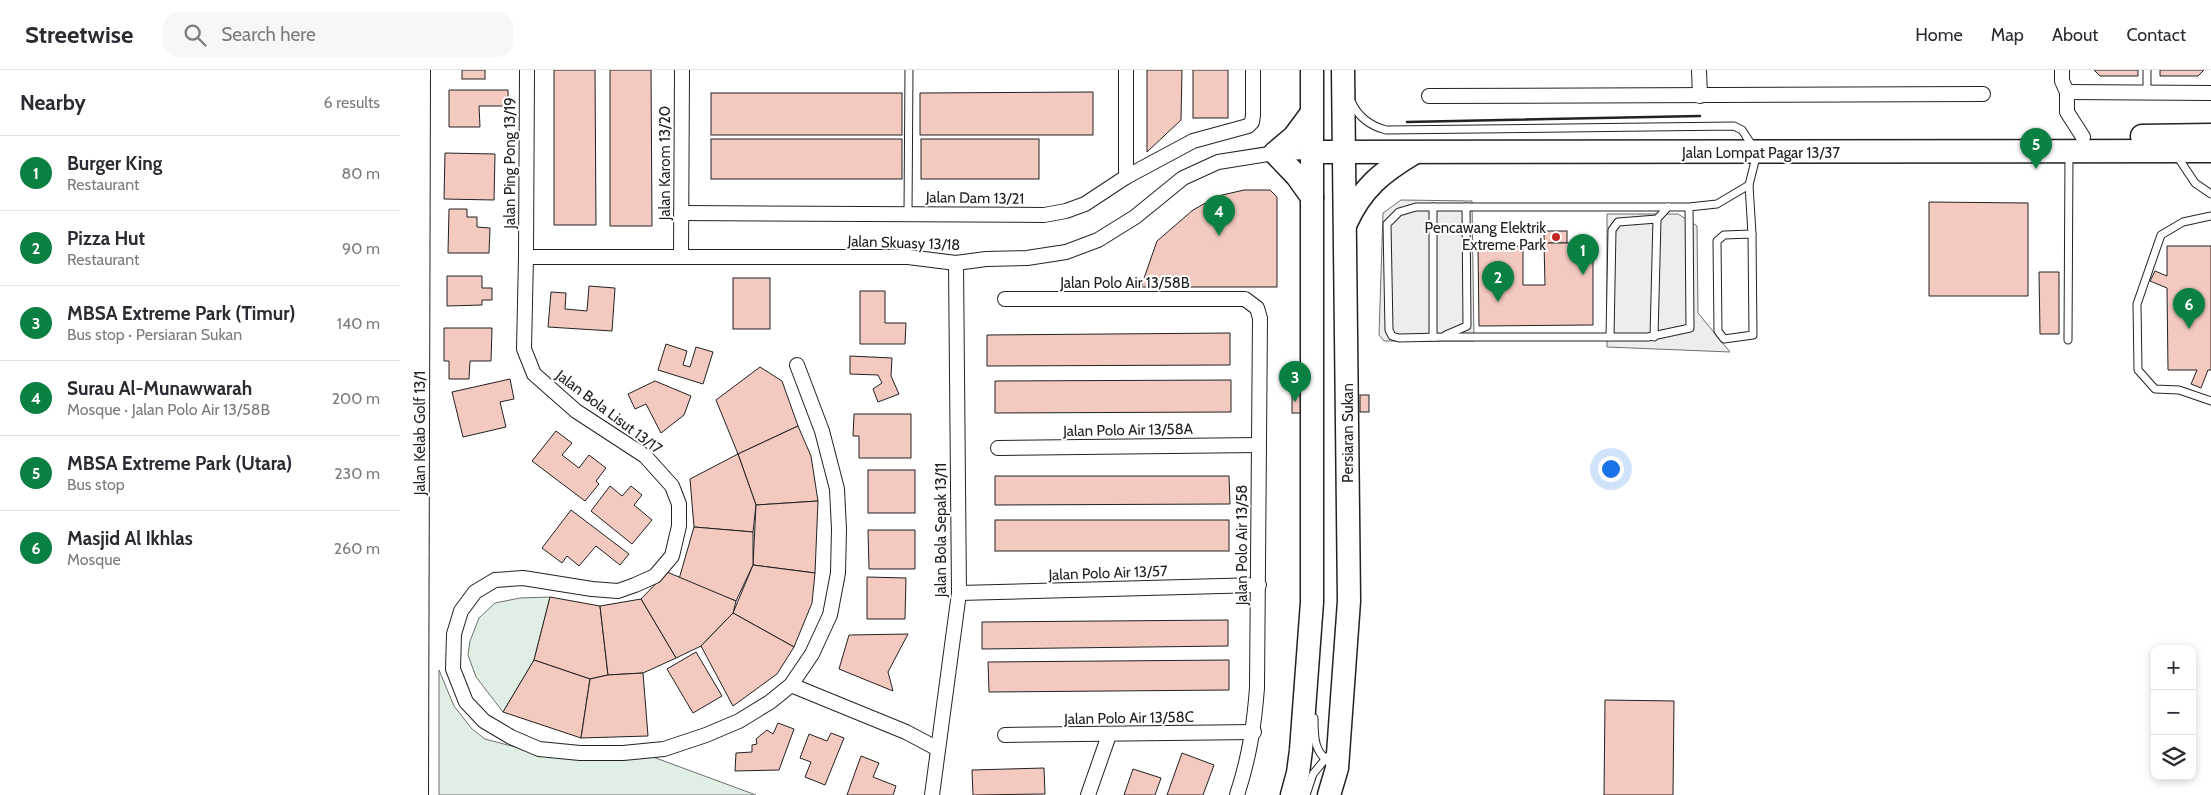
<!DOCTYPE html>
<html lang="en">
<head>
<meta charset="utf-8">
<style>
  :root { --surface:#fff; --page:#f7f7f7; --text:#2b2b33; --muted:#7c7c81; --line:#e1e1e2; --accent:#0b8043 }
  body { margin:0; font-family:Cabin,sans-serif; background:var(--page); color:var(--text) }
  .controls { position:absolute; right:15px; bottom:15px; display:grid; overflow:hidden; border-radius:10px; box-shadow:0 2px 8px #0003 }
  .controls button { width:45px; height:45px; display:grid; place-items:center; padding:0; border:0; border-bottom:1px solid var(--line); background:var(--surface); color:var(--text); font:25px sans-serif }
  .you { position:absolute; left:1210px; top:398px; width:18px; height:18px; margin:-12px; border:4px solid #fff; border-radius:50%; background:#1a73e8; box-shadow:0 0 0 8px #1a73e833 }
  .badge { display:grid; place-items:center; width:32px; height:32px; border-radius:50%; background:var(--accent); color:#fff; font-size:16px; font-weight:700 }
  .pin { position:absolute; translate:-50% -41px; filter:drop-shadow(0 1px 2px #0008) }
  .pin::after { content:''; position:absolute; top:26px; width:18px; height:15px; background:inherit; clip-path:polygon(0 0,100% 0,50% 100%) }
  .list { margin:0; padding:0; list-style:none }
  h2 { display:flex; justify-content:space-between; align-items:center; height:65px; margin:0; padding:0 20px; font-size:21px }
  h2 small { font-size:16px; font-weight:400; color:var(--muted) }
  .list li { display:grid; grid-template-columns:32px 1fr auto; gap:15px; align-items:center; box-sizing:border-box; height:75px; padding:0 20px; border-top:1px solid var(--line) }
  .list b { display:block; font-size:19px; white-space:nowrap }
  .list p { margin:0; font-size:16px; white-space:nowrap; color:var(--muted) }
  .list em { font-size:16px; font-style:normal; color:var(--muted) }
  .icon { flex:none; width:28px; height:28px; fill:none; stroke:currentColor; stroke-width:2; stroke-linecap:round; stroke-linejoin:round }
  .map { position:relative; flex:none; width:1811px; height:725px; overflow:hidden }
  header { display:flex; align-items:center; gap:30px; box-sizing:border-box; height:70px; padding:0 25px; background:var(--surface); border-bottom:1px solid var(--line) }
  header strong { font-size:24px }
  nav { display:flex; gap:28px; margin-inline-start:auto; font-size:18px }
  .search { width:350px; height:45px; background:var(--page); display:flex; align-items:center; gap:12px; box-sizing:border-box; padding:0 18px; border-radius:15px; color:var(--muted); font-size:19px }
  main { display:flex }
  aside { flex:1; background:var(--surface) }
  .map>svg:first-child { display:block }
  .green { fill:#e0efe3; stroke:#6f6f6f }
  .parking { fill:#ededed; stroke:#6f6f6f }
  .building { fill:#f3c9c0; stroke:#222 }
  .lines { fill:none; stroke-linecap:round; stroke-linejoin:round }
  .lane-casing { stroke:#222; stroke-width:9 }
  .street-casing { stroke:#222; stroke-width:16 }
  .secondary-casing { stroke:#222; stroke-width:22 }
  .primary-casing { stroke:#222; stroke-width:25 }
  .lane { stroke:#fff; stroke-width:7 }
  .street { stroke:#fff; stroke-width:14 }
  .secondary { stroke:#fff; stroke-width:20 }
  .primary { stroke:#fff; stroke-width:22 }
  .wall { stroke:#222; stroke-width:2.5 }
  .poi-dot { fill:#c62828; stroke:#fff; stroke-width:2 }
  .labels { text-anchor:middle; stroke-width:4; stroke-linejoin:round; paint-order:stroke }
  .street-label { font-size:15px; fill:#222; stroke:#fff }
  .poi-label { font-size:15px; fill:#222; stroke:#fff; text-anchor:end }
</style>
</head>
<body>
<header>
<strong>Streetwise</strong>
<div class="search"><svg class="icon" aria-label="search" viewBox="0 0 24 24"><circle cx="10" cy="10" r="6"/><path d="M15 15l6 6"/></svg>Search here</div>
<nav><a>Home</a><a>Map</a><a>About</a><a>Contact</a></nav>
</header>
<main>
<aside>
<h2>Nearby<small>6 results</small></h2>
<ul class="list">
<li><span class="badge">1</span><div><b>Burger King</b><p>Restaurant</p></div><em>80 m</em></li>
<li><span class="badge">2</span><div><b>Pizza Hut</b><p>Restaurant</p></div><em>90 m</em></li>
<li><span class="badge">3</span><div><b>MBSA Extreme Park (Timur)</b><p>Bus stop · Persiaran Sukan</p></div><em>140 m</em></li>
<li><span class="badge">4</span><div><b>Surau Al-Munawwarah</b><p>Mosque · Jalan Polo Air 13/58B</p></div><em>200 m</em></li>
<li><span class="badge">5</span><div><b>MBSA Extreme Park (Utara)</b><p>Bus stop</p></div><em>230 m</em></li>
<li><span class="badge">6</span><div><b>Masjid Al Ikhlas</b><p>Mosque</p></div><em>260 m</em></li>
</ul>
</aside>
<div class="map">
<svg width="1811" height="725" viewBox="0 0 1811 725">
  <rect width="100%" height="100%" fill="#fff"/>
  <g class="green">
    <path d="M150,527L134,590L103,642L76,607L68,585L70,571L79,548L95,533L120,528Z"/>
    <path d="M39,600L54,636L72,659L85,669L138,683L253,687L356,725H39Z"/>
  </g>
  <g class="parking">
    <path d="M1001,130L1072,131L1074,271H984L979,265L983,143Z"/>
    <path d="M1207,144H1278L1297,156L1298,243L1330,282L1207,277Z"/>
  </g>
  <g class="building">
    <rect x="62" y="0" width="23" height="9"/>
    <path d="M154,0H195L196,155H154Z"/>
    <path d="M210,0H251L252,156H210Z"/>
    <path d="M747,0H782L781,50L747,82Z"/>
    <rect x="793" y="0" width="35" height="48"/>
    <path d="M1694,0H1738V6H1700Z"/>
    <path d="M1760,0H1804L1798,6H1760Z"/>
    <path d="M49,20H108V36H79L80,57H49Z"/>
    <path d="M693,22V65H520V23Z"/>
    <rect x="311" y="23" width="191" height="42"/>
    <rect x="311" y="69" width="191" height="40"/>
    <rect x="521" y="69" width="118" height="40"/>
    <path d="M45,83L95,84L94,130L44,129Z"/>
    <path d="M844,120H870L877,127V217H741L757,171L793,140L818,126Z"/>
    <path d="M1529,132L1628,133V226H1529Z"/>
    <path d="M49,139H67V147H77V157L90,158L89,183H48Z"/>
    <rect x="1144" y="161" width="23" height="12"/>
    <path d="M1144,173H1193V255L1079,256L1078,177L1123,176V215H1145Z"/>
    <path d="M1767,176H1811V300H1808L1801,318L1791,314L1797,300H1768L1767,218L1750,211L1755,201L1767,206Z"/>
    <path d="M1639,202H1659V264H1640Z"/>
    <path d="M47,206H82V218H92V230H82V235L47,236Z"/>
    <rect x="333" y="208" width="37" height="51"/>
    <path d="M189,216L215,218L212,261L148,257L151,222L166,223L165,239L187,241Z"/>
    <path d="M460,221H485V253H506L505,274H460Z"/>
    <path d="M44,258H92L91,291H70L69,309H49V291H44Z"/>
    <path d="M830,263V295L587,296V265Z"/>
    <path d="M266,274L287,281L283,295L290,297L296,277L313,282L303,314L258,300Z"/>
    <path d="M450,286L492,288L491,306L499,324L478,332L473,319L482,313L478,305L450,304Z"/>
    <path d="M360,297L382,311L398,356L338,384L316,330Z"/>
    <path d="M110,309L114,329L100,332L106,357L63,367L52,322Z"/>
    <path d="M831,310V342L595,343V311Z"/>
    <path d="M255,311L291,326L284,345L261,363L246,334L235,339L228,324Z"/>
    <rect x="892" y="325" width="9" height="18"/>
    <rect x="960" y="325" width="9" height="17"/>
    <path d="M454,344H511V388H459V366H453Z"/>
    <path d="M398,356L411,386L418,431L356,435L338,384Z"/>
    <path d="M156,361L172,373L162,385L179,398L189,385L206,398L196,411L199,414L185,431L132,391Z"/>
    <path d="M338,384L356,435L353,462L294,457L290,409Z"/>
    <rect x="468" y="400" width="47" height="43"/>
    <path d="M595,406H829L830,434L595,435Z"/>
    <path d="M210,416L222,426L231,416L242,425L234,435L252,450L232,474L191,441Z"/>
    <path d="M418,431L415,503L353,495L356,435Z"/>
    <path d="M171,440L229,484L220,495L196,476L179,496L167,486L162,493L142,478Z"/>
    <rect x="595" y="450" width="234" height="31"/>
    <path d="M294,457L353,462V495L336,531L279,509Z"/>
    <path d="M468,460H515V499H469Z"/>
    <path d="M353,495L415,503L412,533L394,577L333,543Z"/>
    <path d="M267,502L336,531L333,543L301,576L276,588L241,529Z"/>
    <path d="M467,507L506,508L505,549H467Z"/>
    <path d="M150,527L200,536L208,605L190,609L134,590Z"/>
    <path d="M241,529L276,588L243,603L208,605L200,536Z"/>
    <path d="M333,543L394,577L377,604L333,636L301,576Z"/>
    <path d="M828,550V576L582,579V552Z"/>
    <path d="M508,564L488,602L493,621L439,599L449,565Z"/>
    <path d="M296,582L322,626L293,643L267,599Z"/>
    <path d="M134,590L190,609L181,668L103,642Z"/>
    <path d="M829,590V620L589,622L588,592Z"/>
    <path d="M243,603L248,666L181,668L190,609L208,605Z"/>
    <path d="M1205,630L1274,631L1273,725H1204Z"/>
    <path d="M378,653L394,659L379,700L335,701L336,683L352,682V675L357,674L356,669L367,660L373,664Z"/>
    <path d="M431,663L444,668L425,715L405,707L411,692L400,688L409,664L427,671Z"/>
    <path d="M782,683L814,695L803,725H767Z"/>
    <path d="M461,686L479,693L473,707L496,716L493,725H447Z"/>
    <path d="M644,698L645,724L573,725L572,700Z"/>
    <path d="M733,699L761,708L755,725H724Z"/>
  </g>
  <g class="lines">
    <defs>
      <g id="lane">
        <path d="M1747,23V0"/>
        <path d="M952,33C959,48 971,56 986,60L1334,56L1342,60L1357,83L1349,115L1317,134L1289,137H1016L999,142L987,154L989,260L992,266L999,268L1043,267H1248L1290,258L1289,137"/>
        <path d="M1777,86L1795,113L1811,124"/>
        <path d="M1349,115L1352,164"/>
        <path d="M1033,137V267"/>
        <path d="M508,143L509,0"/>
        <path d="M1811,146L1783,152L1761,165L1737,234L1738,300L1755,319L1779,320L1811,331"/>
        <path d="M1352,164L1353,265L1324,269L1318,261L1317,171L1324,165Z"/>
        <path d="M1046,265L1067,256L1066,137"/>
        <path d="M1210,267L1212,160L1218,152L1257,149"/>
        <path d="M1254,267L1257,149L1268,137"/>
        <path d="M1668,270L1669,84"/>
        <path d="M914,648C914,669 914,683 933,695"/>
        <path d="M906,725L913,704L927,687"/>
      </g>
      <g id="street">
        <path d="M127,0L126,187L124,279L134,304L176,341L245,386L272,416L279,434V456L272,486L255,506L235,515L218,521L192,519L123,508L95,510L75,522L61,541L54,564L53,599L66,632L84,651L111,667L139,679L180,683H223L264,679L306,665L339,651L370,632L391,615L412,584L430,545L438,503L439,459L437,419L422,361L397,295"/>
        <path d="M726,0V107"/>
        <path d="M1299,0L1300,26"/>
        <path d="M1662,0V11L1667,22V42L1683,67"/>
        <path d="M1667,22L1811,23"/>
        <path d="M1029,26L1583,24"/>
        <path d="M281,143L644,145L666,141L685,134L726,107L793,71L848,56L852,52L853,45V0"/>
        <path d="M126,187H508L556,193L586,189L627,188L666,182L698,170L735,147L783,108L818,92L875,83L912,82"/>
        <path d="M281,187L282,0"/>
        <path d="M605,229H845L857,238L860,248L857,618C854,657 849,688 837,725"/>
        <path d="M598,378L858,375"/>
        <path d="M559,523L859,515"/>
        <path d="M391,615L506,662L538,679"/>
        <path d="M605,665L854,662"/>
        <path d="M532,725L559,523L556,193"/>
        <path d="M688,725L709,665"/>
      </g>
      <g id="secondary">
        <path d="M2,0L4,725"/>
        <path d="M18,725L20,0"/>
      </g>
      <g id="primary">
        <path d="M911,44L894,67L875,83L897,106L912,127"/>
        <path d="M1742,66L1811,65"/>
        <path d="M912,82L1811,81"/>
        <path d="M946,153C962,118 982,102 1014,83"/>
        <path d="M892,725L898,703L901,680L912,532V0"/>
        <path d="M929,725L937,698L949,531L943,0"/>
      </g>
    </defs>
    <use href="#lane" class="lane-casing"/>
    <use href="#street" class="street-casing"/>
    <use href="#secondary" class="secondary-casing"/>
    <use href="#primary" class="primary-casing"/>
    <use href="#lane" class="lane"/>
    <use href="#street" class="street"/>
    <use href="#secondary" class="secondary"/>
    <use href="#primary" class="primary"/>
    <path class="wall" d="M1007,52L1300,46"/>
  </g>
  <circle class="poi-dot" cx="1156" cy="167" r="5"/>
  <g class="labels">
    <g class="street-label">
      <text x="1361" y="88">Jalan Lompat Pagar 13/37</text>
      <text transform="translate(110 93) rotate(-90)" y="5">Jalan Ping Pong 13/19</text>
      <text transform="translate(265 93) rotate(-90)" y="5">Jalan Karom 13/20</text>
      <text transform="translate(575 128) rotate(1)" y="5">Jalan Dam 13/21</text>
      <text transform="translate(504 173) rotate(2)" y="5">Jalan Skuasy 13/18</text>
      <text x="725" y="218">Jalan Polo Air 13/58B</text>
      <text transform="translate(209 342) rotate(37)" y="5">Jalan Bola Lisut 13/17</text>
      <text transform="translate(728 360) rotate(-1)" y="5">Jalan Polo Air 13/58A</text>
      <text transform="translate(20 363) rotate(-90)" y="5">Jalan Kelab Golf 13/1</text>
      <text transform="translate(948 363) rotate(-90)" y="5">Persiaran Sukan</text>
      <text transform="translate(541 460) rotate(-90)" y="5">Jalan Bola Sepak 13/11</text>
      <text transform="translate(842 475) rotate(-90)" y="5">Jalan Polo Air 13/58</text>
      <text transform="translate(708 503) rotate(-2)" y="5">Jalan Polo Air 13/57</text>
      <text transform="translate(729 648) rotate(-1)" y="5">Jalan Polo Air 13/58C</text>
    </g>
    <g class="poi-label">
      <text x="1146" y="163">Pencawang Elektrik<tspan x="1146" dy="17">Extreme Park</tspan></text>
    </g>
  </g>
</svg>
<div class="controls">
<button>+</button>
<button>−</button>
<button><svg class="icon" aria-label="layers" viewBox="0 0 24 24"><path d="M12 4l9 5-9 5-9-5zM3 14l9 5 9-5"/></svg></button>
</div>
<div class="you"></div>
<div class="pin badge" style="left:1183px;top:205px">1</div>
<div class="pin badge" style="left:1098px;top:232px">2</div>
<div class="pin badge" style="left:895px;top:332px">3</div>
<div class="pin badge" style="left:819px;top:166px">4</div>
<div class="pin badge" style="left:1636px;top:99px">5</div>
<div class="pin badge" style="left:1789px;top:259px">6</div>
</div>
</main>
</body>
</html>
